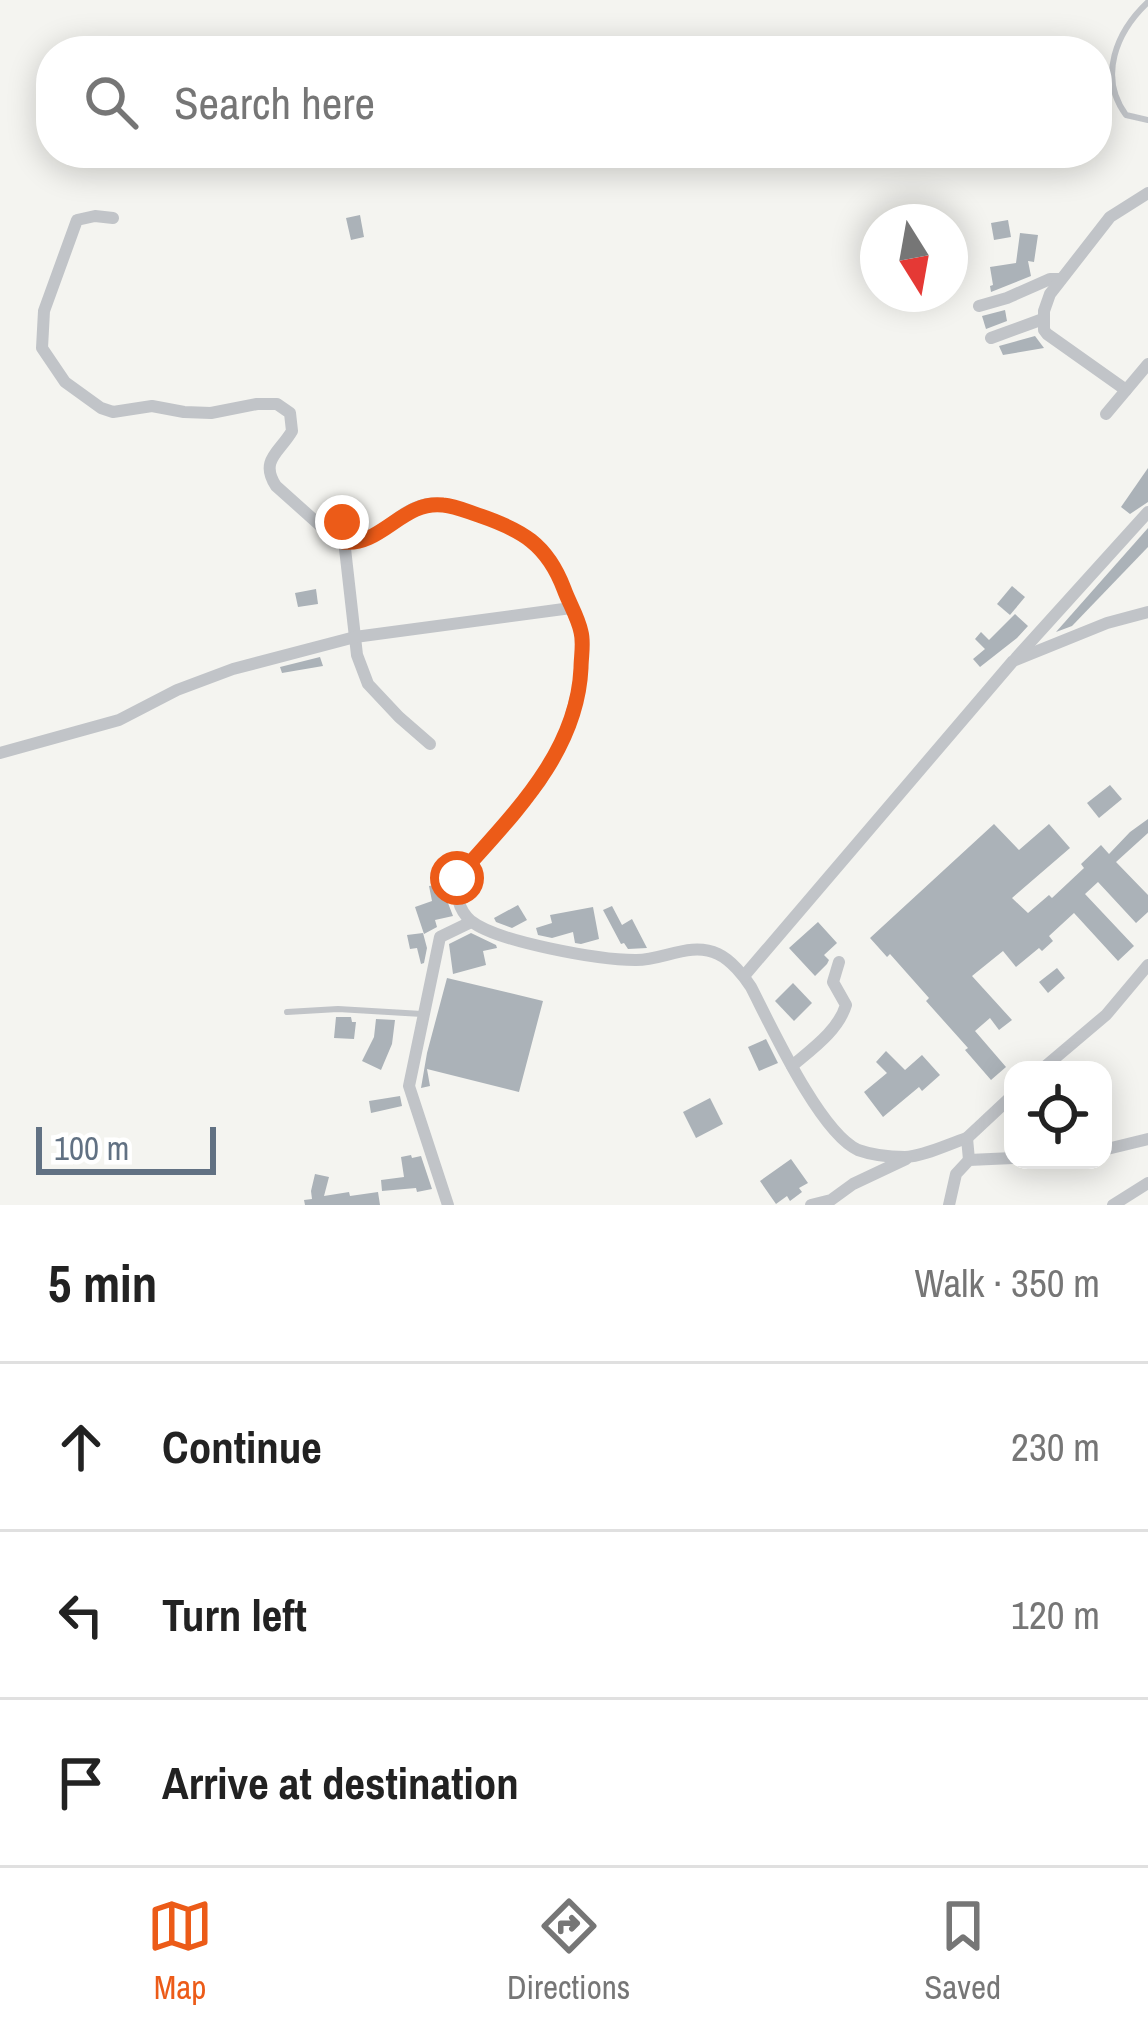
<!DOCTYPE html>
<html lang="en">
<head>
<meta charset="utf-8">
<style>
  :root { --surface:#fff; --page:#f2f2f2; --text:#222; --muted:#767676; --line:#e0e0e0; --accent:#ec5b18 }
  body { margin:0; font-family:"Archivo Narrow",sans-serif; background:var(--page); color:var(--text) }
  .controls { position:absolute; right:36px; bottom:36px; display:grid; overflow:hidden; border-radius:24px; box-shadow:0 6px 30px #0003 }
  .controls button { width:108px; height:108px; display:grid; place-items:center; padding:0; border:0; border-bottom:3px solid var(--line); background:var(--surface); color:var(--text); font:60px sans-serif }
  .compass { position:absolute; left:860px; top:204px; width:108px; height:108px; border-radius:50%; background:var(--surface); box-shadow:0 6px 30px #0003; rotate:169deg }
  .scale { position:absolute; left:36px; bottom:30px; width:180px; box-sizing:border-box; padding-left:12px; border:6px solid #617183; border-top:0; font-size:33px; line-height:42px; white-space:nowrap; color:#617183; -webkit-text-stroke:9px #fff; paint-order:stroke }
  .stop { position:absolute; width:36px; height:36px; margin:-27px; border:9px solid #ec5b18; border-radius:50%; background:#fff }
  .stop.end { background:#ec5b18; border-color:#fff; box-shadow:0 3px 12px #0008 }
  .list { margin:0; padding:0; list-style:none }
  h2 { display:flex; justify-content:space-between; align-items:center; height:156px; margin:0; padding:0 48px; font-size:51px }
  h2 small { font-size:39px; font-weight:400; color:var(--muted) }
  .list li { display:grid; grid-template-columns:78px 1fr auto; gap:36px; align-items:center; box-sizing:border-box; height:168px; padding:0 48px; border-top:3px solid var(--line) }
  .list b { display:block; font-size:45px; white-space:nowrap }
  .list em { font-size:39px; font-style:normal; color:var(--muted) }
  .icon { flex:none; width:66px; height:66px; fill:none; stroke:currentColor; stroke-width:2; stroke-linecap:round; stroke-linejoin:round }
  .map { position:relative; flex:none; width:1148px; height:1205px; overflow:hidden }
  .search { position:absolute; background:var(--surface); box-shadow:0 6px 30px #0003; left:36px; right:36px; top:36px; height:132px; display:flex; align-items:center; gap:30px; box-sizing:border-box; padding:0 42px; border-radius:48px; color:var(--muted); font-size:45px }
  .sheet { height:660px; background:var(--surface) }
  nav { display:flex; justify-content:space-around; align-items:center; box-sizing:border-box; height:168px; border-top:3px solid var(--line); background:var(--surface); font-size:33px; color:var(--muted) }
  nav a { display:grid; justify-items:center; gap:6px }
  nav .on { color:var(--accent) }
  .map>svg:first-child { display:block }
  .building { fill:#abb2b8 }
  .lines { fill:none; stroke-linecap:round; stroke-linejoin:round }
  .lane { stroke:#c1c4c8; stroke-width:6 }
  .street { stroke:#c1c4c8; stroke-width:12 }
  .route { stroke:#ec5b18; stroke-width:15 }
</style>
</head>
<body>
<div class="map">
<svg width="1148" height="1205" viewBox="0 0 1148 1205">
  <rect width="100%" height="100%" fill="#f4f4f0"/>
  <g class="building">
    <path d="M360,215L364,237L351,240L346,218Z"/>
    <path d="M1008,220L1011,237L994,240L991,223Z"/>
    <path d="M1020,233L1038,235L1034,262L1028,261L1031,276L991,292L990,286L993,285L990,267L1016,263Z"/>
    <path d="M1005,310L1007,321L986,329L982,316Z"/>
    <path d="M1035,336L1044,348L1003,355L999,346Z"/>
    <path d="M1148,468V502L1130,514L1121,507Z"/>
    <path d="M1148,528V547L1072,626L1056,632Z"/>
    <path d="M1012,586L1025,597L1010,615L997,604Z"/>
    <path d="M316,589L318,604L298,607L295,593Z"/>
    <path d="M1015,614L1028,626L1017,638L980,667L973,659L985,649L975,639L981,632L989,640Z"/>
    <path d="M320,657L323,666L282,673L280,667Z"/>
    <path d="M1110,785L1122,799L1099,818L1087,803Z"/>
    <path d="M1148,819V833L1116,862L1148,895V912L1136,923L1098,882L1085,894L1134,946L1118,961L1074,913L1049,936L1053,941L1042,951L1039,948L1016,967L1003,951L972,976L1012,1020L999,1030L990,1018L975,1031L1006,1067L991,1080L965,1050L968,1048L926,1001L929,998L890,954L887,957L870,938L994,824L1019,850L1049,824L1070,848L1012,898L1028,913L1049,895L1052,898L1084,868L1081,864L1101,845L1109,854L1130,832Z"/>
    <path d="M446,883L448,903L453,916L435,920L437,927L424,934L415,907L432,901L429,886Z"/>
    <path d="M518,905L527,920L512,928L496,922L494,918Z"/>
    <path d="M612,906L622,925L632,919L647,948L628,949L624,943L621,944L603,910Z"/>
    <path d="M593,907L599,939L581,944L575,943L573,932L552,938L538,935L536,928L552,923L550,915Z"/>
    <path d="M818,922L837,943L824,955L829,960L827,964L815,976L789,948Z"/>
    <path d="M423,933L427,948L424,963L421,964L417,948L410,949L407,935Z"/>
    <path d="M471,933L496,945L497,948L483,951L486,965L453,974L449,944Z"/>
    <path d="M1057,968L1065,978L1048,993L1039,982Z"/>
    <path d="M447,978L543,1001L519,1092L427,1069L430,1086L421,1088L427,1053Z"/>
    <path d="M793,983L812,1003L794,1021L775,1001Z"/>
    <path d="M336,1017H351L352,1022H356L354,1039L334,1038Z"/>
    <path d="M376,1019L395,1020L392,1044L381,1070L362,1061L374,1037Z"/>
    <path d="M766,1039L778,1063L759,1071L748,1047Z"/>
    <path d="M886,1051L905,1070L922,1055L940,1075L922,1091L919,1087L883,1117L864,1092L887,1073L876,1062Z"/>
    <path d="M400,1096L402,1106L371,1113L369,1101Z"/>
    <path d="M710,1098L723,1124L696,1138L683,1112Z"/>
    <path d="M411,1155L412,1158L421,1156L432,1189L417,1192L416,1188L382,1191L381,1180L404,1177L401,1157Z"/>
    <path d="M791,1159L808,1183L799,1188L802,1192L790,1201L787,1196L776,1204L760,1181Z"/>
    <path d="M315,1174L329,1177L324,1196L349,1192L350,1196L378,1192L380,1205H305L304,1200L312,1199L311,1191Z"/>
  </g>
  <g class="lines">
    <g class="lane">
      <path d="M1148,2C1116,32 1098,77 1126,115L1148,120"/>
      <path d="M287,1012L338,1009L422,1014"/>
    </g>
    <g class="street">
      <path d="M113,218L95,216L77,220L44,311L42,348L65,382L101,408L113,412L152,406L184,412L211,413L257,404H277L290,413L292,431C280,452 259,460 276,486L333,537C369,556 390,514 423,505C439,501 454,507 469,512C535,534 547,542 571,608"/>
      <path d="M979,306L1007,298L1050,279H1061"/>
      <path d="M991,338L1043,319"/>
      <path d="M1126,390L1047,334L1044,330V311L1050,294L1110,217L1148,193"/>
      <path d="M1106,414L1148,364"/>
      <path d="M342,522L357,655L368,684L399,717L430,744"/>
      <path d="M1016,658L1148,512"/>
      <path d="M0,753L119,720L177,690L233,669L355,637L571,608L582,634L580,682L567,730L540,782L457,878C455,892 458,910 471,921C497,942 600,960 635,960C662,961 690,941 718,954C731,960 744,976 751,987C771,1026 820,1133 858,1150C872,1155 891,1157 905,1157C925,1156 948,1144 967,1138L969,1160"/>
      <path d="M744,976L1013,661L1107,623L1148,612"/>
      <path d="M792,1066C812,1049 838,1031 846,1005L833,982L839,962"/>
      <path d="M1041,1070L1106,1015L1148,965"/>
      <path d="M967,1138L1013,1095"/>
      <path d="M1103,1150L1148,1139"/>
      <path d="M448,1205L409,1086L440,937L471,922"/>
      <path d="M811,1205L831,1200L853,1184L906,1159"/>
      <path d="M949,1205L956,1174L969,1160L1013,1158"/>
      <path d="M1113,1205L1148,1183"/>
    </g>
  </g>
  <g class="lines">
    <path class="route" d="M342,522L343,542C381,547 403,500 443,505C455,506 466,511 478,515C522,530 547,544 564,589C569,603 578,617 581,632C584,643 581,657 581,668C577,755 510,817 457,878"/>
  </g>
</svg>
<div class="controls">
<button><svg class="icon" aria-label="locate" viewBox="0 0 24 24"><circle cx="12" cy="12" r="6"/><path d="M12 2v4M12 18v4M2 12h4M18 12h4"/></svg></button>
</div>
<svg class="compass" viewBox="-18 -18 36 36"><path d="M0-13l5 13h-10z" fill="#e53935"/><path d="M0 13l5-13h-10z" fill="#767676"/></svg>
<div class="scale">100 m</div>
<div class="stop" style="left:457px;top:878px"></div>
<div class="stop end" style="left:342px;top:522px"></div>
<div class="search"><svg class="icon" aria-label="search" viewBox="0 0 24 24"><circle cx="10" cy="10" r="6"/><path d="M15 15l6 6"/></svg>Search here</div>
</div>
<section class="sheet">
<h2>5 min<small>Walk · 350 m</small></h2>
<ul class="list">
<li><svg class="icon" aria-label="ahead" viewBox="0 0 24 24"><path d="M12 20V5M6 11l6-6 6 6"/></svg><div><b>Continue</b></div><em>230 m</em></li>
<li><svg class="icon" aria-label="left" viewBox="0 0 24 24"><path d="M17 20v-9H6M10 6l-5 5 5 5"/></svg><div><b>Turn left</b></div><em>120 m</em></li>
<li><svg class="icon" aria-label="arrive" viewBox="0 0 24 24"><path d="M6 21V4h12l-3 4 3 4H6"/></svg><div><b>Arrive at destination</b></div></li>
</ul>
</section>
<nav>
<a class="on"><svg class="icon" aria-label="map" viewBox="0 0 24 24"><path d="M3 6l6-2 6 2 6-2v14l-6 2-6-2-6 2zM9 4v14M15 6v14"/></svg>Map</a>
<a><svg class="icon" aria-label="directions" viewBox="0 0 24 24"><path d="M12 3l9 9-9 9-9-9zM9 14v-3h6M13 9l2 2-2 2"/></svg>Directions</a>
<a><svg class="icon" aria-label="saved" viewBox="0 0 24 24"><path d="M7 4h10v16l-5-4-5 4z"/></svg>Saved</a>
</nav>
</body>
</html>
